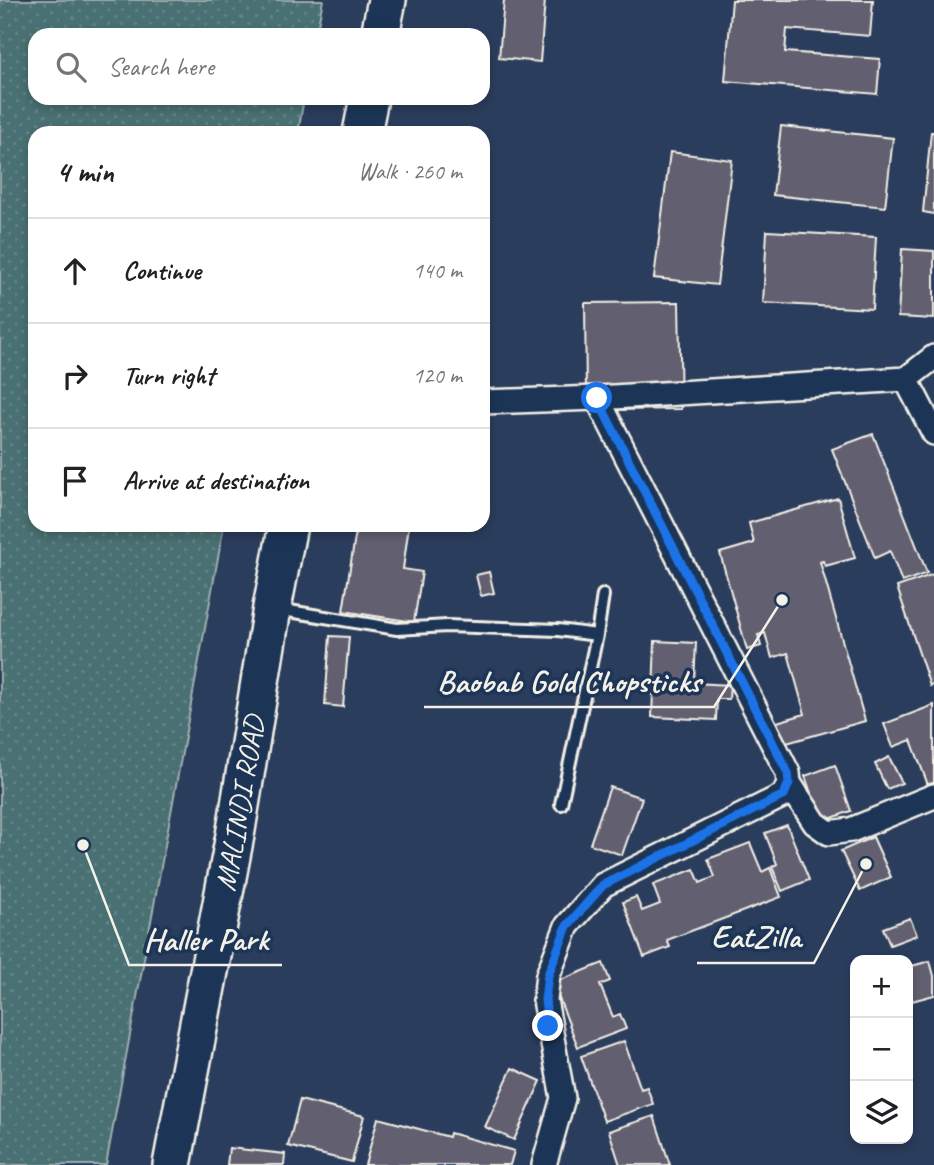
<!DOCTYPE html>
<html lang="en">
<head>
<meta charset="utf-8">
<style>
  :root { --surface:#fff; --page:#f2f2f2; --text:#202124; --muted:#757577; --line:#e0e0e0 }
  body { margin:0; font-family:Caveat,sans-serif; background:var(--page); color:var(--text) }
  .controls { position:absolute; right:21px; bottom:21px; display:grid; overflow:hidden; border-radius:14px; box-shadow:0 4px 10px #0003 }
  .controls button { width:63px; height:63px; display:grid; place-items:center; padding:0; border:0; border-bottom:2px solid var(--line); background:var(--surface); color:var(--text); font:35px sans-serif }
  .stop { position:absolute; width:21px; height:21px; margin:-16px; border:5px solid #1a73e8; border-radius:50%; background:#fff }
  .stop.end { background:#1a73e8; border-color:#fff; box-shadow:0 2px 7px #0008 }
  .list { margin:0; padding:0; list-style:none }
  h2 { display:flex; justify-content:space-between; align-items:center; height:91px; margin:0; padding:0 28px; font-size:30px }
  h2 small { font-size:23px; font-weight:400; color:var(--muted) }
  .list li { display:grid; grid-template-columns:46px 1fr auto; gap:21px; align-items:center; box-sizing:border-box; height:105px; padding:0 28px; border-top:2px solid var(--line) }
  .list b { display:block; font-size:26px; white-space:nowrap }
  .list em { font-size:23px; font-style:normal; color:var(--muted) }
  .icon { flex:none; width:38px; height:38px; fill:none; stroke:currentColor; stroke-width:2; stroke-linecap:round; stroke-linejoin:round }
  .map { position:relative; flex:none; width:934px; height:1165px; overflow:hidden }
  .search { position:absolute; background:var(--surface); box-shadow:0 4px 10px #0003; left:28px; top:28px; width:462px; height:77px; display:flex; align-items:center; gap:18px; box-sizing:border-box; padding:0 24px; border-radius:21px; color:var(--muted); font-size:26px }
  .panel { position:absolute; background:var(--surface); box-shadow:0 4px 10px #0003; left:28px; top:126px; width:462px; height:406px; border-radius:21px }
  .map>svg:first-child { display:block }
  .park { fill:url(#park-dots); stroke:#9fb0ad; stroke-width:2 }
  .building { fill:#625e70; stroke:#f4f1e8; stroke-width:2 }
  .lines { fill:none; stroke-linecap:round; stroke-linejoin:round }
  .service-casing { stroke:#f4f1e8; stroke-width:16 }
  .minor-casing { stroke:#f4f1e8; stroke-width:28 }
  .trunk-casing { stroke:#f4f1e8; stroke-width:42 }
  .service { stroke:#1d3557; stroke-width:10 }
  .minor { stroke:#1d3557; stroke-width:23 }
  .trunk { stroke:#1d3557; stroke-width:37 }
  .route { stroke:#1a73e8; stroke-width:9 }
  .labels { text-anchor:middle; stroke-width:7; stroke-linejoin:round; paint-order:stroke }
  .street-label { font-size:30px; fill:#f4f1e8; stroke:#1d3557 }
  .leader { fill:none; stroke:#f4f1e8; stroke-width:2.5 }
  .callout-dot { fill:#f4f1e8; stroke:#1d3557; stroke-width:2.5 }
  .callout-label { font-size:32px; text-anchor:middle; font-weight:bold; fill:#f4f1e8; stroke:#1d3557; stroke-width:7; stroke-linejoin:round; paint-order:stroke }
</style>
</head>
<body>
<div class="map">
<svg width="934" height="1165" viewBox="0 0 934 1165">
  <defs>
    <pattern id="park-dots" width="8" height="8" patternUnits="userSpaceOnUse" patternTransform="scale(1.75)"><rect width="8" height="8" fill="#4a6f72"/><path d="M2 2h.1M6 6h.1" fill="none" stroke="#658486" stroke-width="1.8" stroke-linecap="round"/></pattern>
  </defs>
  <rect width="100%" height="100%" fill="#2b3d5c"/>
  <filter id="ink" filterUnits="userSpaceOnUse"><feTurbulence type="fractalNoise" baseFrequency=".0143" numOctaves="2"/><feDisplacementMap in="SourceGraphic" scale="14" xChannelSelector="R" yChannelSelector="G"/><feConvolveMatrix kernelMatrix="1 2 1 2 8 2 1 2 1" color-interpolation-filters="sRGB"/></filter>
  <g filter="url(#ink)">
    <path class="park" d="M0,0H323L316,35H35V98H304L298,133H35V525H224L106,1165H0Z"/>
    <g class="building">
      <path d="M504,0H545L540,62L499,58Z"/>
      <path d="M732,0H873L870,36L787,29L785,52L880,59L877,94L725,81Z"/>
      <path d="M781,126L893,138L885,207L773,195Z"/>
      <path d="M931,132H934V214L923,212Z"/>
      <path d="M670,152L732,160L717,285L654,278Z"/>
      <path d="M767,231L876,237L872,309L763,303Z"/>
      <path d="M902,249L934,251V319L898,317Z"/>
      <path d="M679,302L681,409L614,410L586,395L585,303Z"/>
      <path d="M873,434L927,573L902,582L890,551L875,558L832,449Z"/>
      <path d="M838,498L855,558L825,566L823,561L820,562L865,721L783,744L777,722L805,714L788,653L772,658L765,633L758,635L761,646L747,650L720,553L754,543L749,523Z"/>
      <path d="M357,525H409L403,569L422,572L414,622L343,611Z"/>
      <path d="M489,572L494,593L481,596L476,575Z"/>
      <path d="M934,574V684L930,686L897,587Z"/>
      <path d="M330,636L349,637L343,707L325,705Z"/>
      <path d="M655,641L696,643L694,683L730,685L729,699H717L716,720L652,717Z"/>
      <path d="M934,705V783L928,785L911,740L893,747L884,724Z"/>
      <path d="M889,757L902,783L887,789L875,764Z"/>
      <path d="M835,765L851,811L821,822L805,776Z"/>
      <path d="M610,787L642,798L622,855L590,844Z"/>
      <path d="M787,825L809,880L782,891L772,867L777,864L765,833Z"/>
      <path d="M873,837L891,877L860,891L841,851Z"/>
      <path d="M750,843L762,872L770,868L781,897L667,940L670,947L644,957L623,902L636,897L642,911L660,904L653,885L694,869L700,883L715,877L708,859Z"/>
      <path d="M910,918L917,935L890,945L883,928Z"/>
      <path d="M930,961L934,976V995L912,1001L908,982V967Z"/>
      <path d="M603,963L610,981L600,985L613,1017L620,1014L626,1029L578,1047L553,983Z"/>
      <path d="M624,1041L641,1089L647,1087L653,1104L604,1121L581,1056Z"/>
      <path d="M512,1068L541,1081L514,1140L485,1127Z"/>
      <path d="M300,1100L364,1116L352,1162L288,1146Z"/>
      <path d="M654,1116L670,1165H620L609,1131Z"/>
      <path d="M378,1118L449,1137L450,1133L514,1151L510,1165H365Z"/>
      <path d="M229,1148L285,1154L284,1165H227Z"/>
    </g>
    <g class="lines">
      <defs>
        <g id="service">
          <path d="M277,609L397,629L447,626L558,630L597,635"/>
          <path d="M561,804L597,635L603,595"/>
        </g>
        <g id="minor">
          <path d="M906,379L934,433"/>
          <path d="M483,402L597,398L906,379L934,357"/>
          <path d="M789,783L815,823L829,833L851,830L934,796"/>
          <path d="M544,1165L563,1098L545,1000L548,975L567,926L603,885L784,795L789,783L788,773L597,398"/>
        </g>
        <g id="trunk">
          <path d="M380,35L387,0"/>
          <path d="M362,133L369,98"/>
          <path id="s1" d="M172,1165L236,830L272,608L288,525"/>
        </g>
      </defs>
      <use href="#service" class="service-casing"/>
      <use href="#minor" class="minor-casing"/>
      <use href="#trunk" class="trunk-casing"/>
      <use href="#service" class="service"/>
      <use href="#minor" class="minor"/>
      <use href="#trunk" class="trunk"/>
    </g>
  </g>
  <g class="lines" filter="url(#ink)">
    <path class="route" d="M548,1026L545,1000L548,975L567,926L603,885L784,795L789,783L788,773L597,398"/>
  </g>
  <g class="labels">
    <g class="street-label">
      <text dy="10" stroke="none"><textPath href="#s1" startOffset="368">MALINDI ROAD</textPath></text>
    </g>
  </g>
  <path class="leader" d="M782 600L714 707H424M866 864L814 963H697M83 845L129 965H282"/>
  <g class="callout-dot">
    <circle cx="782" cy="600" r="7"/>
    <circle cx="866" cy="864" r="7"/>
    <circle cx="83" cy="845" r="7"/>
  </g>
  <g class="callout-label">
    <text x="569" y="692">Baobab Gold Chopsticks</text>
    <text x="756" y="947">EatZilla</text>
    <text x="206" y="950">Haller Park</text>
  </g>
</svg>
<div class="controls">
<button>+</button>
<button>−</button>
<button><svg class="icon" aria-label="layers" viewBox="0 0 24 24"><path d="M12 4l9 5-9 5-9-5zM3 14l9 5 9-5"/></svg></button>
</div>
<div class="stop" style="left:597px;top:398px"></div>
<div class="stop end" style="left:548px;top:1026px"></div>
<div class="search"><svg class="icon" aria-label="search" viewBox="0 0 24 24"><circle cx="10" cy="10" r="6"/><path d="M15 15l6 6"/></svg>Search here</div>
<section class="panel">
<h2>4 min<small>Walk · 260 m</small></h2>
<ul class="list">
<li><svg class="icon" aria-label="ahead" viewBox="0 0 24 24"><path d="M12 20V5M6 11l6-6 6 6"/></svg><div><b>Continue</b></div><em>140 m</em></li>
<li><svg class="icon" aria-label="right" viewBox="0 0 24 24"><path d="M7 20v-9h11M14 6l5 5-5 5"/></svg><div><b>Turn right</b></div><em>120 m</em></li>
<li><svg class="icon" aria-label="arrive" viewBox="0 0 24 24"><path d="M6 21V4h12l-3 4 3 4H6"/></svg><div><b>Arrive at destination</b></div></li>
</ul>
</section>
</div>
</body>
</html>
